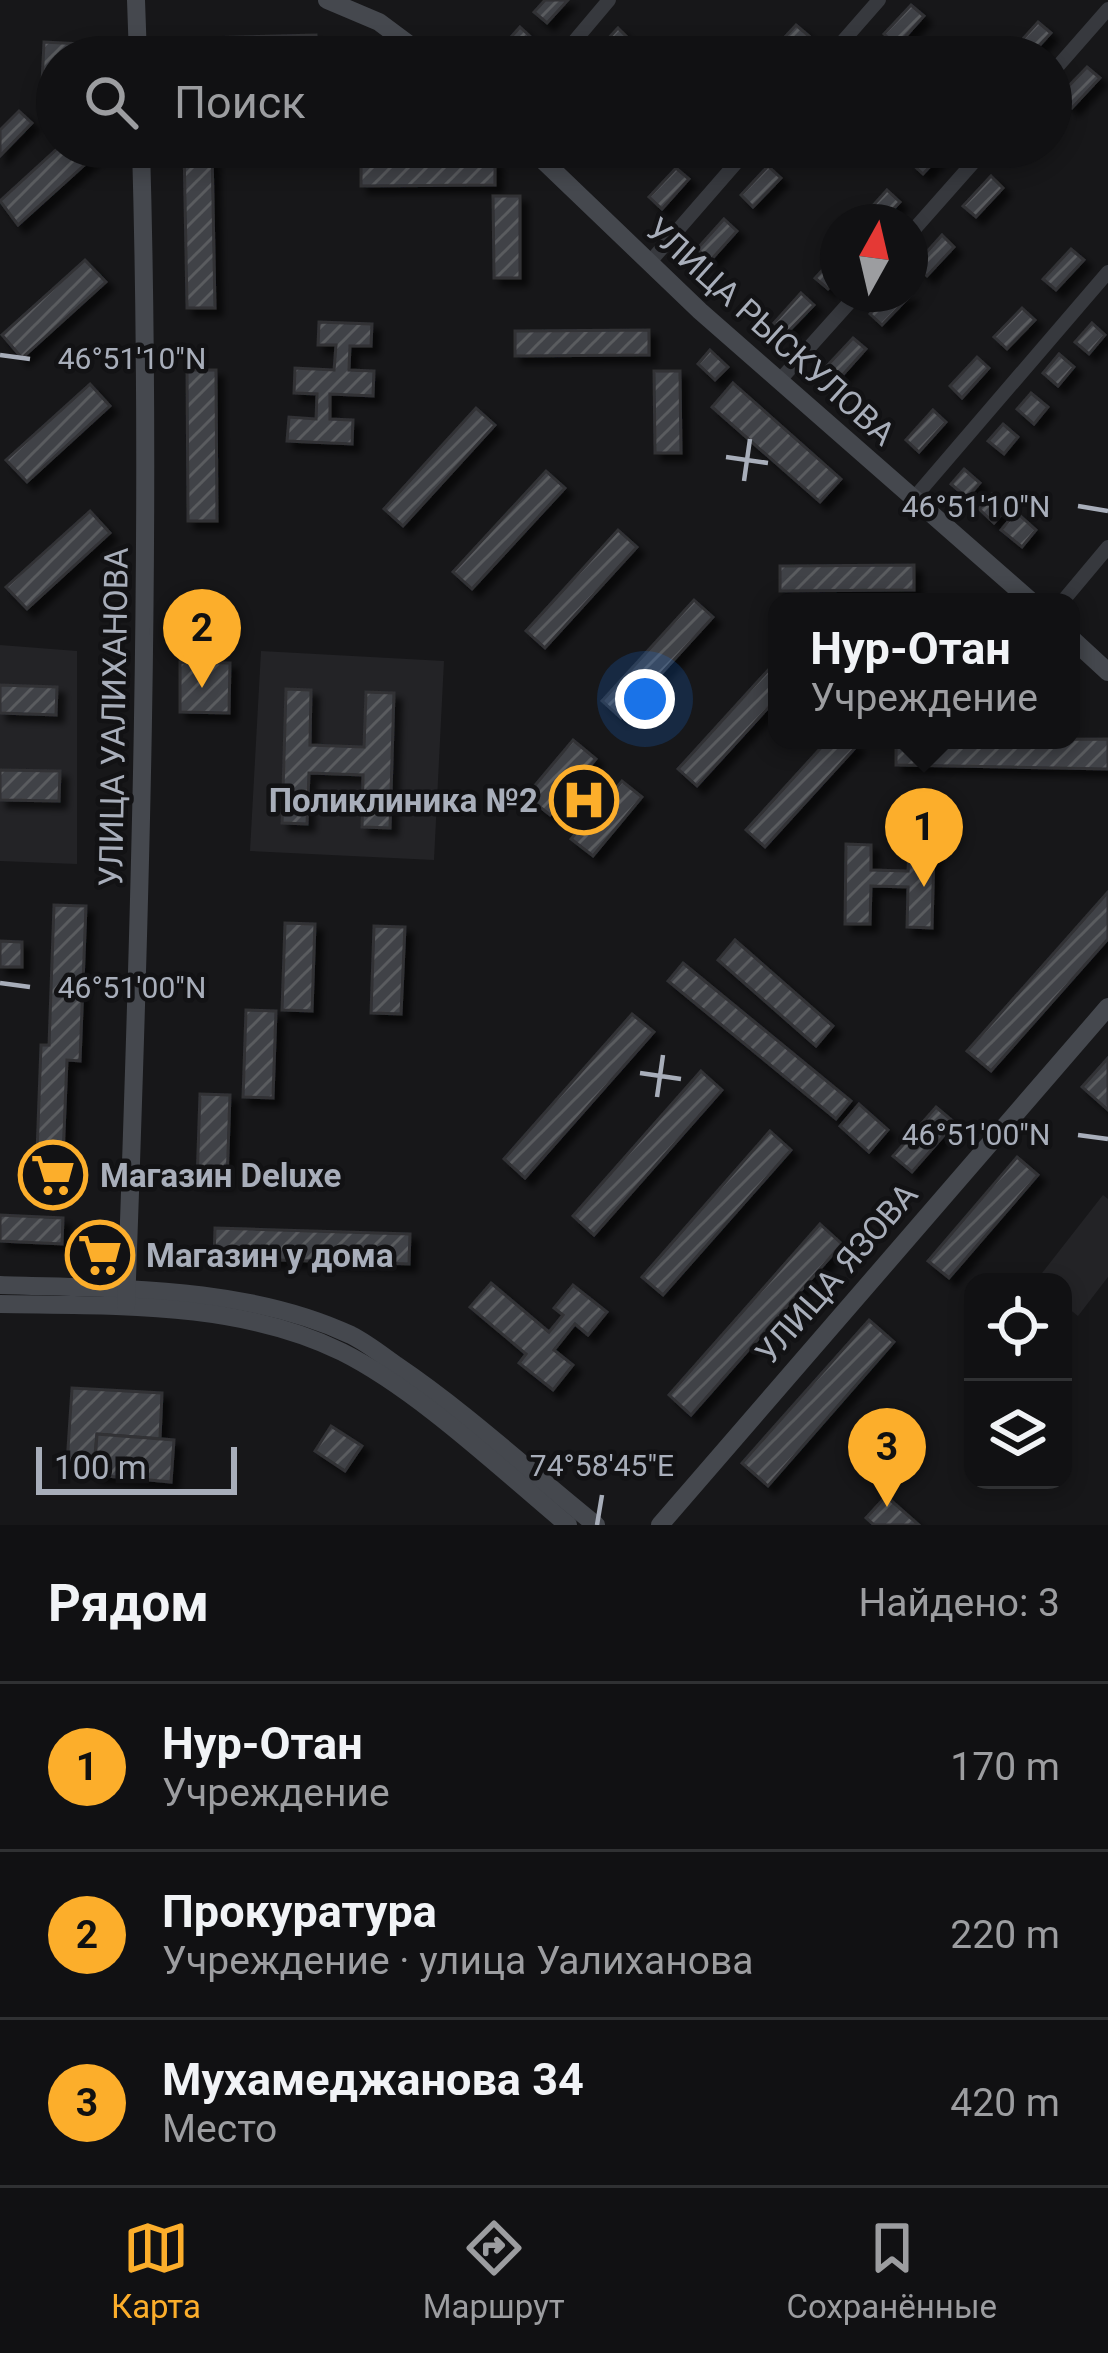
<!DOCTYPE html>
<html lang="ru">
<head>
<meta charset="utf-8">
<style>
  :root { --surface:#111113; --page:#1a1a1c; --text:#f1f3f6; --muted:#9c9da0; --line:#303133; --accent:#fcae2b }
  body { margin:0; font-family:Roboto,sans-serif; background:var(--page); color:var(--text) }
  .controls { position:absolute; right:36px; bottom:36px; display:grid; overflow:hidden; border-radius:24px; box-shadow:0 6px 18px #0003 }
  .controls button { width:108px; height:108px; display:grid; place-items:center; padding:0; border:0; border-bottom:3px solid var(--line); background:var(--surface); color:var(--text); font:60px sans-serif }
  .compass { position:absolute; left:820px; top:204px; width:108px; height:108px; border-radius:50%; background:var(--surface); box-shadow:0 6px 18px #0003; rotate:8deg }
  .scale { position:absolute; left:36px; bottom:30px; width:201px; box-sizing:border-box; padding-left:12px; border:6px solid #a8aeba; border-top:0; font-size:33px; line-height:42px; white-space:nowrap; color:#a8aeba; -webkit-text-stroke:9px #121214; paint-order:stroke }
  .you { position:absolute; left:645px; top:699px; width:42px; height:42px; margin:-30px; border:9px solid #fff; border-radius:50%; background:#1a73e8; box-shadow:0 0 0 18px #1a73e833 }
  .badge { display:grid; place-items:center; width:78px; height:78px; border-radius:50%; background:var(--accent); color:#111; font-size:39px; font-weight:700 }
  .pin { position:absolute; translate:-50% -99px; filter:drop-shadow(0 3px 6px #0008) }
  .pin::after { content:''; position:absolute; top:63px; width:42px; height:36px; background:inherit; clip-path:polygon(0 0,100% 0,50% 100%) }
  .popup { position:absolute; left:768px; top:593px; width:312px; height:156px; box-sizing:border-box; display:grid; place-content:center; border-radius:24px; background:var(--surface); filter:drop-shadow(0 3px 9px #0005); font-size:39px; white-space:nowrap; color:var(--muted) }
  .popup b { font-size:45px; color:var(--text) }
  .popup::after { content:''; position:absolute; left:50%; top:100%; margin-left:-24px; border:24px solid transparent; border-top-color:var(--surface) }
  .list { margin:0; padding:0; list-style:none }
  h2 { display:flex; justify-content:space-between; align-items:center; height:156px; margin:0; padding:0 48px; font-size:51px }
  h2 small { font-size:39px; font-weight:400; color:var(--muted) }
  .list li { display:grid; grid-template-columns:78px 1fr auto; gap:36px; align-items:center; box-sizing:border-box; height:168px; padding:0 48px; border-top:3px solid var(--line) }
  .list b { display:block; font-size:45px; white-space:nowrap }
  .list p { margin:0; font-size:39px; white-space:nowrap; color:var(--muted) }
  .list em { font-size:39px; font-style:normal; color:var(--muted) }
  .icon { flex:none; width:66px; height:66px; fill:none; stroke:currentColor; stroke-width:2; stroke-linecap:round; stroke-linejoin:round }
  .map { position:relative; flex:none; width:1108px; height:1525px; overflow:hidden }
  .search { position:absolute; background:var(--surface); box-shadow:0 6px 18px #0003; left:36px; right:36px; top:36px; height:132px; display:flex; align-items:center; gap:30px; box-sizing:border-box; padding:0 42px; border-radius:66px; color:var(--muted); font-size:45px }
  .sheet { height:660px; background:var(--surface) }
  nav { display:flex; justify-content:space-around; align-items:center; box-sizing:border-box; height:168px; border-top:3px solid var(--line); background:var(--surface); font-size:33px; color:var(--muted) }
  nav a { display:grid; justify-items:center; gap:6px }
  nav .on { color:var(--accent) }
  .map>svg:first-child { display:block }
  .built { fill:#232326 }
  .building { fill:url(#building-hatch); stroke:#303135; stroke-width:3; filter:url(#shadow) }
  .lines { fill:none; stroke-linecap:round; stroke-linejoin:round }
  .street { stroke:#37393e; stroke-width:14 }
  .secondary { stroke:#45484e; stroke-width:18 }
  .ticks { fill:none; stroke:#a8aeba; stroke-width:4.5 }
  .labels { text-anchor:middle; stroke-width:9; stroke-linejoin:round; paint-order:stroke }
  .street-label { font-size:33px; fill:#a8aeba; stroke:#121214 }
  .poi-label { font-size:33px; font-weight:bold; fill:#a8aeba; stroke:#121214; text-anchor:start }
  .ticks-label { font-size:30px; text-anchor:middle; fill:#a8aeba; stroke:#121214; stroke-width:9; stroke-linejoin:round; paint-order:stroke }
</style>
</head>
<body>
<div class="map">
<svg width="1108" height="1525" viewBox="0 0 1108 1525">
  <defs>
    <pattern id="building-hatch" width="6" height="6" patternUnits="userSpaceOnUse" patternTransform="scale(3)"><rect width="6" height="6" fill="#414246"/><path d="M-1 1l2-2M0 6l6-6M5 7l2-2" fill="none" stroke="#5a5b5f"/></pattern>
    <filter id="shadow"><feDropShadow dx="7" dy="7" stdDeviation="3" flood-color="#0009"/></filter>
  </defs>
  <rect width="100%" height="100%" fill="#171719"/>
  <g class="built">
    <path d="M0,645L77,651V864L0,861Z"/>
    <path d="M261,651L444,661L434,860L250,851Z"/>
    <path d="M1103,1195L1108,1199V1277L1078,1316L1063,1304V1282H1035Z"/>
  </g>
  <g class="building">
    <path d="M545,0H568L547,23L534,12Z"/>
    <path d="M911,5L924,16L897,46L884,34Z"/>
    <path d="M1038,22L1051,33L1029,57H1017L1011,52Z"/>
    <path d="M796,25L809,36L790,57H772L769,54Z"/>
    <path d="M520,27L533,39L516,57H493Z"/>
    <path d="M618,28L630,40L614,57H591Z"/>
    <path d="M316,35L317,57H167V39Z"/>
    <path d="M44,42L101,45L100,57H57V83L42,82Z"/>
    <path d="M1087,67L1100,78L1072,108L1059,96Z"/>
    <path d="M19,111L32,123L0,156V130Z"/>
    <path d="M59,147L101,150L18,225L0,201Z"/>
    <path d="M184,147H212L215,308H187Z"/>
    <path d="M925,147H948L923,174L911,163Z"/>
    <path d="M495,160V185L361,186V162Z"/>
    <path d="M768,166L781,178L753,207L741,195Z"/>
    <path d="M676,168L689,179L662,209L649,197Z"/>
    <path d="M991,176L1003,188L976,217L963,206Z"/>
    <path d="M887,190L900,202L881,222H863L860,220Z"/>
    <path d="M493,196H520V278H494Z"/>
    <path d="M724,219L737,231L710,261L697,249Z"/>
    <path d="M942,235L954,247L927,276L915,265Z"/>
    <path d="M1071,249L1084,260L1056,290L1043,279Z"/>
    <path d="M838,253V278L828,289L815,278Z"/>
    <path d="M85,260L106,282L22,358L2,335Z"/>
    <path d="M801,293L814,305L786,334L774,323Z"/>
    <path d="M888,294L910,296L882,325L870,314Z"/>
    <path d="M1022,308L1035,320L1007,349L994,337Z"/>
    <path d="M319,322L372,324L371,346H350L349,370L374,371L373,396L330,394V419L353,420L352,444L287,441L289,417L316,419L317,394L294,393L295,368L334,370L336,345H318Z"/>
    <path d="M1092,323L1105,335L1089,354L1075,342Z"/>
    <path d="M649,330V355L515,356V331Z"/>
    <path d="M853,338L866,349L839,379L826,367Z"/>
    <path d="M710,350L728,367L715,380L698,364Z"/>
    <path d="M1059,354L1074,367L1058,386L1043,373Z"/>
    <path d="M977,357L989,368L962,398L950,386Z"/>
    <path d="M187,370H216L217,521H188Z"/>
    <path d="M654,371H680L681,453H655Z"/>
    <path d="M733,383L841,479L820,502L712,407Z"/>
    <path d="M90,384L110,406L27,482L6,460Z"/>
    <path d="M1031,393L1048,407L1034,424L1017,409Z"/>
    <path d="M476,408L495,425L403,526L384,509Z"/>
    <path d="M933,410L946,422L919,452L906,440Z"/>
    <path d="M1003,424L1018,437L1004,454L988,441Z"/>
    <path d="M964,469L980,483L967,498L951,484Z"/>
    <path d="M546,471L565,488L472,589L453,572Z"/>
    <path d="M992,494L1008,507L994,523L979,509Z"/>
    <path d="M90,511L110,533L27,609L6,587Z"/>
    <path d="M1016,512L1036,530L1022,547L1001,530Z"/>
    <path d="M618,530L637,547L545,648L526,631Z"/>
    <path d="M914,565V590L780,591V566Z"/>
    <path d="M694,600L713,617L621,718L602,701Z"/>
    <path d="M180,662L230,663L229,713L180,712Z"/>
    <path d="M770,668L777,674V698L697,786L678,769Z"/>
    <path d="M0,685L57,687L56,715L0,713Z"/>
    <path d="M286,689L311,690L310,745L364,747L366,692L394,693L390,828L362,827L363,775L309,773L307,824L282,823Z"/>
    <path d="M1108,739V769L896,765V740Z"/>
    <path d="M573,740L596,759L580,778L606,800L622,781L642,797L593,856L571,839L593,813L569,793L550,815L526,796Z"/>
    <path d="M828,740H850L857,746L765,847L746,830Z"/>
    <path d="M0,770L60,771L59,801L0,800Z"/>
    <path d="M846,844L871,845V870L908,871L909,847L934,848L932,928L907,927L908,887L871,886L870,924H845Z"/>
    <path d="M1108,892V939L991,1071L967,1051Z"/>
    <path d="M54,905L86,906L80,1061L67,1060L62,1181L36,1179L41,1045H49Z"/>
    <path d="M285,923L315,924L312,1011L282,1010Z"/>
    <path d="M374,926L405,927L401,1014L371,1013Z"/>
    <path d="M735,940L833,1026L816,1046L718,960Z"/>
    <path d="M0,941L22,942V967H0Z"/>
    <path d="M683,963L851,1101L836,1119L668,981Z"/>
    <path d="M246,1010L276,1011L273,1098L243,1097Z"/>
    <path d="M632,1014L654,1032L525,1178L504,1159Z"/>
    <path d="M1108,1058V1110L1082,1087Z"/>
    <path d="M701,1071L722,1090L594,1235L573,1216Z"/>
    <path d="M200,1094L230,1095L227,1182L197,1181Z"/>
    <path d="M859,1104L888,1130L869,1152L840,1126Z"/>
    <path d="M936,1107L955,1123L912,1172L893,1156Z"/>
    <path d="M770,1131L791,1150L663,1295L642,1277Z"/>
    <path d="M1017,1157L1038,1175L949,1278L928,1261Z"/>
    <path d="M0,1215L63,1218L62,1244L0,1241Z"/>
    <path d="M820,1224L842,1244L691,1415L669,1395Z"/>
    <path d="M215,1228L410,1234L409,1264L214,1258Z"/>
    <path d="M491,1283L549,1332L563,1315L554,1308L573,1285L607,1312L588,1335L575,1324L554,1350L573,1365L553,1390L519,1363L526,1354L470,1307Z"/>
    <path d="M869,1320L894,1342L768,1486L742,1463Z"/>
    <path d="M72,1388L162,1393L160,1439L97,1434L94,1465L67,1464Z"/>
    <path d="M331,1426L362,1446L345,1471L315,1451Z"/>
    <path d="M97,1434L174,1440L171,1482L94,1475Z"/>
    <path d="M886,1496L919,1525H874L866,1518Z"/>
  </g>
  <g class="lines">
    <g class="street">
      <path d="M561,57L609,0"/>
      <path d="M829,57L879,0"/>
      <path d="M1051,74L1108,9"/>
      <path d="M910,234L987,147"/>
      <path d="M649,263L750,147"/>
      <path d="M780,380L857,294"/>
      <path d="M914,498L1108,272"/>
      <path d="M1062,602L1108,547"/>
    </g>
    <g class="secondary">
      <path d="M136,0L138,57"/>
      <path d="M327,0L379,22L426,57"/>
      <path d="M529,147L700,311L1032,602"/>
      <path d="M1071,638L1108,672"/>
      <path d="M0,1285C115,1289 244,1285 351,1335C367,1343 382,1355 396,1365C467,1413 530,1472 596,1525"/>
      <path d="M0,1304C113,1306 238,1301 342,1352C418,1390 502,1470 568,1525"/>
      <path d="M126,1306C140,919 152,534 141,147"/>
      <path d="M660,1525L1108,1007"/>
    </g>
  </g>
  <path class="ticks" d="M0,355L30,359M726,457L768,463M744,481L750,439M1078,506L1108,511M0,983L30,987M640,1073L681,1079M657,1097L663,1055M1078,1135L1108,1139M597,1525L602,1495"/>
  <defs>
    <symbol id="hospital-ring" viewBox="-11 -11 22 22"><circle r="9.5" fill="#121214" stroke="#fcae2b" stroke-width="1.5"/><path d="M-5-5h3v3.5h4V-5h3V5h-3V1.5h-4V5h-3Z" fill="#fcae2b"/></symbol>
    <symbol id="supermarket-ring" viewBox="-11 -11 22 22"><circle r="9.5" fill="#121214" stroke="#fcae2b" stroke-width="1.5"/><path d="M-6-5.5h2.5l.6 2H6L4.5 2H-2.5L-4.4-4H-6ZM-1.5 3.2a1.3 1.3 0 1 0 .1 0ZM3 3.2a1.3 1.3 0 1 0 .1 0Z" fill="#fcae2b"/></symbol>
  </defs>
  <g fill-rule="evenodd">
    <use href="#hospital-ring" x="546" y="762" width="76" height="76"/>
    <use href="#supermarket-ring" x="15" y="1137" width="76" height="76"/>
    <use href="#supermarket-ring" x="62" y="1217" width="76" height="76"/>
  </g>
  <g class="labels">
    <g class="street-label">
      <text transform="translate(771 331) rotate(42)" y="12">УЛИЦА РЫСКУЛОВА</text>
      <text transform="translate(113 717) rotate(-89)" y="12">УЛИЦА УАЛИХАНОВА</text>
      <text transform="translate(836 1273) rotate(-49)" y="12">УЛИЦА ЯЗОВА</text>
    </g>
    <g class="poi-label">
      <text x="538" y="812" text-anchor="end">Поликлиника №2</text>
      <text x="100" y="1187">Магазин Deluxe</text>
      <text x="146" y="1267">Магазин у дома</text>
    </g>
  </g>
  <g class="ticks-label">
    <text x="132" y="369">46°51'10"N</text>
    <text x="976" y="517">46°51'10"N</text>
    <text x="132" y="998">46°51'00"N</text>
    <text x="976" y="1145">46°51'00"N</text>
    <text x="602" y="1476">74°58'45"E</text>
  </g>
</svg>
<div class="controls">
<button><svg class="icon" aria-label="locate" viewBox="0 0 24 24"><circle cx="12" cy="12" r="6"/><path d="M12 2v4M12 18v4M2 12h4M18 12h4"/></svg></button>
<button><svg class="icon" aria-label="layers" viewBox="0 0 24 24"><path d="M12 4l9 5-9 5-9-5zM3 14l9 5 9-5"/></svg></button>
</div>
<svg class="compass" viewBox="-18 -18 36 36"><path d="M0-13l5 13h-10z" fill="#e53935"/><path d="M0 13l5-13h-10z" fill="#9c9da0"/></svg>
<div class="scale">100 m</div>
<div class="you"></div>
<div class="pin badge" style="left:924px;top:887px">1</div>
<div class="popup"><b>Нур-Отан</b>Учреждение</div>
<div class="pin badge" style="left:202px;top:688px">2</div>
<div class="pin badge" style="left:887px;top:1507px">3</div>
<div class="search"><svg class="icon" aria-label="search" viewBox="0 0 24 24"><circle cx="10" cy="10" r="6"/><path d="M15 15l6 6"/></svg>Поиск</div>
</div>
<section class="sheet">
<h2>Рядом<small>Найдено: 3</small></h2>
<ul class="list">
<li><span class="badge">1</span><div><b>Нур-Отан</b><p>Учреждение</p></div><em>170 m</em></li>
<li><span class="badge">2</span><div><b>Прокуратура</b><p>Учреждение · улица Уалиханова</p></div><em>220 m</em></li>
<li><span class="badge">3</span><div><b>Мухамеджанова 34</b><p>Место</p></div><em>420 m</em></li>
</ul>
</section>
<nav>
<a class="on"><svg class="icon" aria-label="map" viewBox="0 0 24 24"><path d="M3 6l6-2 6 2 6-2v14l-6 2-6-2-6 2zM9 4v14M15 6v14"/></svg>Карта</a>
<a><svg class="icon" aria-label="directions" viewBox="0 0 24 24"><path d="M12 3l9 9-9 9-9-9zM9 14v-3h6M13 9l2 2-2 2"/></svg>Маршрут</a>
<a><svg class="icon" aria-label="saved" viewBox="0 0 24 24"><path d="M7 4h10v16l-5-4-5 4z"/></svg>Сохранённые</a>
</nav>
</body>
</html>
